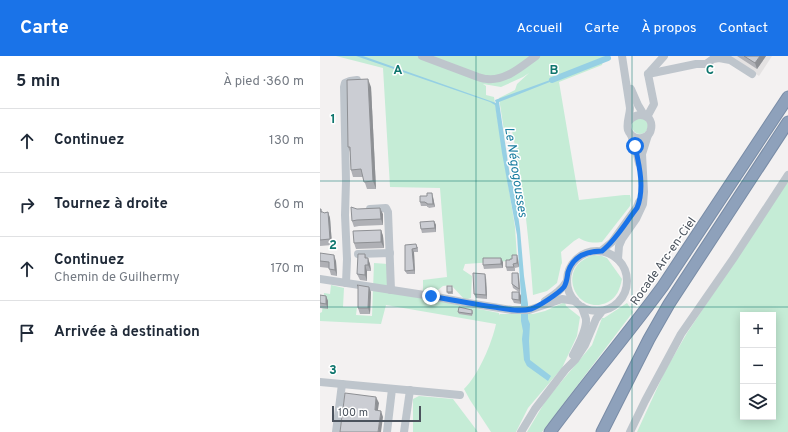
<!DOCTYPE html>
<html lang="fr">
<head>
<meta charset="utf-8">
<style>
  :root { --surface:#fff; --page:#f2f2f3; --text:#1f2937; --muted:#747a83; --line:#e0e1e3; --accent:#1a73e8 }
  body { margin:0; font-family:Overpass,sans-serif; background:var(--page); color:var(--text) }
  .controls { position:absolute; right:12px; bottom:12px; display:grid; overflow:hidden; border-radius:0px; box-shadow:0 2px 10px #0003 }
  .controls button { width:36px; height:36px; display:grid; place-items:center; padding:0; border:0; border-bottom:1px solid var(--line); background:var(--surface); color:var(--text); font:20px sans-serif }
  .scale { position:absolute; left:12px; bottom:10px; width:89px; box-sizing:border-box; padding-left:4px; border:2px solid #4b535d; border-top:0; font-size:11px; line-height:14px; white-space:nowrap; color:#4b535d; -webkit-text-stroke:3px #fff; paint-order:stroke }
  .stop { position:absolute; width:12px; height:12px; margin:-9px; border:3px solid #1a73e8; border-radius:50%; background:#fff }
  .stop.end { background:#1a73e8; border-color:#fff; box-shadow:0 1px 4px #0008 }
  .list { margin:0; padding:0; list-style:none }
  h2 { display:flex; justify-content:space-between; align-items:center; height:52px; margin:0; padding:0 16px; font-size:17px }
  h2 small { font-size:13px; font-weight:400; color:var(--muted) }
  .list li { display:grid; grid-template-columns:26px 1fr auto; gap:12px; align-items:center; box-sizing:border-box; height:64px; padding:0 16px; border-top:1px solid var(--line) }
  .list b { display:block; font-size:15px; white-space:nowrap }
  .list p { margin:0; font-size:13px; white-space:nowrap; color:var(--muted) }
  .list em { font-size:13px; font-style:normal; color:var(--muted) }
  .icon { flex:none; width:22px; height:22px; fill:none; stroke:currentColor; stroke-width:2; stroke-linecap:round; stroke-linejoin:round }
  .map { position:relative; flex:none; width:468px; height:376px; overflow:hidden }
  header { display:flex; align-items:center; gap:24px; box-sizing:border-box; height:56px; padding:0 20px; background:var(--accent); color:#fff }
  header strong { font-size:19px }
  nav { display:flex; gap:22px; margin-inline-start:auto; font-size:14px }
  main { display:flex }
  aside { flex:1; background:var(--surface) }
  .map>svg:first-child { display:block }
  .education { fill:#e4e2e2 }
  .green { fill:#c5ecd6; fill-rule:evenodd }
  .water { fill:#96d0e4 }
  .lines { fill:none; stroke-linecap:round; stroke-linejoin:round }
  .canal { stroke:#96d0e4; stroke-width:6 }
  .highway-casing { stroke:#798ca6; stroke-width:13 }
  .minor { stroke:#bec5cc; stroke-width:8 }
  .highway { stroke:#8ea1bb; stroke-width:11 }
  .wall { fill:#afb0b5 }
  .shaded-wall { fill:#8e9094 }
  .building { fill:#cbcdd3; stroke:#8e9094 }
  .route { stroke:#1a73e8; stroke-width:5 }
  .grid { fill:none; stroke:#0f766e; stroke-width:1; stroke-opacity:0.55 }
  .labels { text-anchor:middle; stroke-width:3; stroke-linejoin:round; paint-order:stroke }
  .street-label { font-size:12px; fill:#4b535d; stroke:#fff }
  .water-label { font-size:13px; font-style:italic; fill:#1a7da0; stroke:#fff }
  .grid-label { font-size:13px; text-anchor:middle; font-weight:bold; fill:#0f766e; stroke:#fff; stroke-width:3; stroke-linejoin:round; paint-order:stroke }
</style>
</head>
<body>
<header>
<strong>Carte</strong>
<nav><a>Accueil</a><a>Carte</a><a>À propos</a><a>Contact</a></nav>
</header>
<main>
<aside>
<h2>5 min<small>À pied · 360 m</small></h2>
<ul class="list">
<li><svg class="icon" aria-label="ahead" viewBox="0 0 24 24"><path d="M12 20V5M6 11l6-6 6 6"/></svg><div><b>Continuez</b></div><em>130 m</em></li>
<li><svg class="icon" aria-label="right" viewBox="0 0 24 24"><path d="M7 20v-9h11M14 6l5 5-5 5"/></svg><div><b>Tournez à droite</b></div><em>60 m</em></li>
<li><svg class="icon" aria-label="ahead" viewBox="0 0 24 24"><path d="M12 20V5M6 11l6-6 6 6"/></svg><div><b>Continuez</b><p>Chemin de Guilhermy</p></div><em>170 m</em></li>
<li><svg class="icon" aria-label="arrive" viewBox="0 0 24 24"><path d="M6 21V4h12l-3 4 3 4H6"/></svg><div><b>Arrivée à destination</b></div></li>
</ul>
</aside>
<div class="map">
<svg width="468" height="376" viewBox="0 0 468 376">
  <rect width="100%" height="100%" fill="#f3f1f1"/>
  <path class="education" d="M409,0H452L439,20Z"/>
  <g class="green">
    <path d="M16,0H284L282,9L239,26L259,144L304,139H310L311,144L310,150L282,186C272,187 268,187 259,182L254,185L241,196L242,207L241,209L237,227L227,235L213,239C209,182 203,126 191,70L189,81H185L179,42L195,34L197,28L209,17L203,21L181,31L163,28L166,30V39L174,41L195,171L197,201L189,205L145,208L143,214L152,220L151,242L145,244L131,229L123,230L114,237L103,235V224L127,221L120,132L70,131L63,12Z"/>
    <circle cx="320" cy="70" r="8"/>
    <path d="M468,125V376H317L345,315L367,277ZM423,259H453V361H423Z"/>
    <path d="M274,199L282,200L287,202L302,223C300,233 297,241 288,246C257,262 233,211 274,199Z"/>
    <path d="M54,207L68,208L70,236L103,242L179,257V259L180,258H213L225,255L245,246L246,250L260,261L257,280L242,312L208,352L196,376H171L150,344L144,333C158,320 172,287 176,268L66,249L61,268L0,265V257L2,256L4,237L10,238L11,229L24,232L23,251H37L36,259L52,260Z"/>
    <path d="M307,247L313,256L222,376H207L226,344L272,289L282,262H284Z"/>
    <path d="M99,340L133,343L158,376H93V343Z"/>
  </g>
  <path class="water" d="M36,0H43L176,47L175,44L277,7L288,1V3L179,46L190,120L195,137L200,173L204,220L208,248V263L210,268L209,285L210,304L231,320L228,325L207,310L204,304L202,283L203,275L201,265V240L197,179L182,97L175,49L170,46Z"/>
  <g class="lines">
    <path class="canal" d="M232,24L288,2"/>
    <defs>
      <g id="highway">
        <path d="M230,376C267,326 307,279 343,230L468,41"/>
        <path d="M282,376L329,283L349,248L468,66"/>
      </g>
    </defs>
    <use href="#highway" class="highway-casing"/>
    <g class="minor">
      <path d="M102,0L158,21C161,22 164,23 167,23C186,25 202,10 216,0"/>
      <path d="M302,0L310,52C310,59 306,67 308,74C312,85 329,85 331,73C334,59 318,54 309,65"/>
      <path d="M328,18L344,0"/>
      <path d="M311,33L318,49L324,59"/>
      <path d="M327,61L334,48L328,18L376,8H386L393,3L399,2L410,4L432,18"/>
      <path d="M311,79L315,90L319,107"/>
      <path d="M50,153L66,152L68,156L71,234"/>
      <circle cx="277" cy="225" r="30"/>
      <path d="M281,195L292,186L317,151L319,146"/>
      <path d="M38,198L70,197"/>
      <path d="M298,203L299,190L302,183L316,163L323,148L324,136L322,98L328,79"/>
      <path d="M0,223L111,240L148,247L192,254H209L242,243L255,245"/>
      <path d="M26,227L27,203L25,159L26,125L24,31L25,27L30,25L37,24"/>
      <path d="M225,245C234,239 242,234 247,225"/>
      <path d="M253,299C258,290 267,274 266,263C265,259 263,255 262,251"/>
      <path d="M0,326L140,339"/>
      <path d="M16,376L22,328"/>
      <path d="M67,376L72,333"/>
      <path d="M84,376L90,334"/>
      <path d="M201,376L215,353L245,314L255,304L265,289L276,263L282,255"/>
      <path d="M310,376L325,345L361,278L413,203L468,119"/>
    </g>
    <use href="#highway" class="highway"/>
  </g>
  <g class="wall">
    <path d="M417,0H446L437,13Z"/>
    <path d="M51,31L56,133H47L43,121H33L31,114L30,96L28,91Z"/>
    <path d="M113,141L115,151L109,152L108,151H107V150H101L100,146Z"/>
    <path d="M0,153H1L2,156L4,157L8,156L10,162L12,189L0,190Z"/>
    <path d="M37,153L63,158V169L39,170L34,171L32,165Z"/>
    <path d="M114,165L116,169V176L102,177L101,173Z"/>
    <path d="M61,174L63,180L64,192L36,193L34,187Z"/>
    <path d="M85,189L98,191V196H94L95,218H87L85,215Z"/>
    <path d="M0,197L16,205L17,220L11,219L9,212L0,211Z"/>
    <path d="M45,198L50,208L51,215H47V225L40,224L37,218Z"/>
    <path d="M198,203L199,211L195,212V215H187L186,211Z"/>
    <path d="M183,206V212L164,213L163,209Z"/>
    <path d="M199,221L200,237L199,236L201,240V248L194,247L192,243L199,236L193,232L192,228Z"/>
    <path d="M166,222L167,243L156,242L154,238Z"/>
    <path d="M37,229L51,236L50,258H40L38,252V232Z"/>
    <path d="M132,230L133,238H128L127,236Z"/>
    <path d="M0,239L6,240L8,245V253L0,252Z"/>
    <path d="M152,254L153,256L152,260L139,258L138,256Z"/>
  </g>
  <g class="shaded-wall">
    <path d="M440,0H446L437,13L435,7Z"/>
    <path d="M48,23L51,31L56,133L53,125Z"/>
    <path d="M112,137L113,141L115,151L113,148Z"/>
    <path d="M60,152L63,158V169L61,163Z"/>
    <path d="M8,156L10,162L12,189L10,183Z"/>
    <path d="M114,165L116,169V176L115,172Z"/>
    <path d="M61,174L63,180L64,192L61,186Z"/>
    <path d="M92,193L94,196L95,218L94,214Z"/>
    <path d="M14,199L16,205L17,220L15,214Z"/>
    <path d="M197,199L198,203L199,211L197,207Z"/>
    <path d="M48,202L50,208L51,215L48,209Z"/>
    <path d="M181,202L183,206V212L181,208Z"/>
    <path d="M45,209L47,215V225L45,219Z"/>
    <path d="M198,217L199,221L200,237L199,233Z"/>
    <path d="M165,218L166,222L167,243L166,239Z"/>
    <path d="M49,231L51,236L50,258L48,252Z"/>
    <path d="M199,236L201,240V248L199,244Z"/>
    <path d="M6,240L8,245V253L6,248Z"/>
    <path d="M56,341L59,347L57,360L55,354Z"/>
    <path d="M61,355L63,361L61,376H58Z"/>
  </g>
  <g class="building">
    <path d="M424,0H440L435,7Z"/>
    <path d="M48,23L53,125L44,126L41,113L31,114L30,91H28L27,24Z"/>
    <path d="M107,137H112L113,148H107V147H106L105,146H100V140H107Z"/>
    <path d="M31,151L37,153L60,152L61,163L37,164L32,165Z"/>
    <path d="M0,153H1V156H3L4,157L8,156L10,183L0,184Z"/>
    <path d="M114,165L115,172L101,173L100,166Z"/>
    <path d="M61,174V186L34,187L33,175Z"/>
    <path d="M96,188L97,192L92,193L94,214L85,215V189Z"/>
    <path d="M0,197L14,199L15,214L9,213V206L0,205Z"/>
    <path d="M38,198H45V202H48V209H45V219L37,218Z"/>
    <path d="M192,199H197V207L193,208L194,211H186V204H190V203H192Z"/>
    <path d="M163,202H181V208L163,209Z"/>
    <path d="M153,217L165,218L166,239L154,238Z"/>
    <path d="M192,217H198L199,233L192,228Z"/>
    <path d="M37,229L49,231L48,252H38V230Z"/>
    <rect x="127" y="230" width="5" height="6"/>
    <path d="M192,236H199V244L192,243Z"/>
    <path d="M0,239L6,240V248L0,247Z"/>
    <path d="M139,251L152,254V258L138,256Z"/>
    <path d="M25,337L56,341L55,354L61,355L58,376H20Z"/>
  </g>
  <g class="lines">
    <path class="route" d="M111,240C132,244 153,248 174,251C186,253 199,256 211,253C218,251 239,237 244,231C247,226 247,222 248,216C253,201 266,195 282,195C296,184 306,166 317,152C325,133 319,108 315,90"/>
  </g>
  <path class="grid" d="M156,0V376M312,0V376M0,125H468M0,251H468"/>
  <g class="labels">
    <g class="street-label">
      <text transform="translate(343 205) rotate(-55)" y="4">Rocade Arc-en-Ciel</text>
    </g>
    <g class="water-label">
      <text transform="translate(197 116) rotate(81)" y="5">Le Négogousses</text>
    </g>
  </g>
  <g class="grid-label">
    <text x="78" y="18">A</text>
    <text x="234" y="18">B</text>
    <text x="390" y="18">C</text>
    <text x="13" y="67">1</text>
    <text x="13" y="193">2</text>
    <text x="13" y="318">3</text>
  </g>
</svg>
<div class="controls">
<button>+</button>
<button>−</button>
<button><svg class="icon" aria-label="layers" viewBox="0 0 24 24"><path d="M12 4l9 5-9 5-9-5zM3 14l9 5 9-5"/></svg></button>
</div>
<div class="scale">100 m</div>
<div class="stop" style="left:315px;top:90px"></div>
<div class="stop end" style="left:111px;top:240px"></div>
</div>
</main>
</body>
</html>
